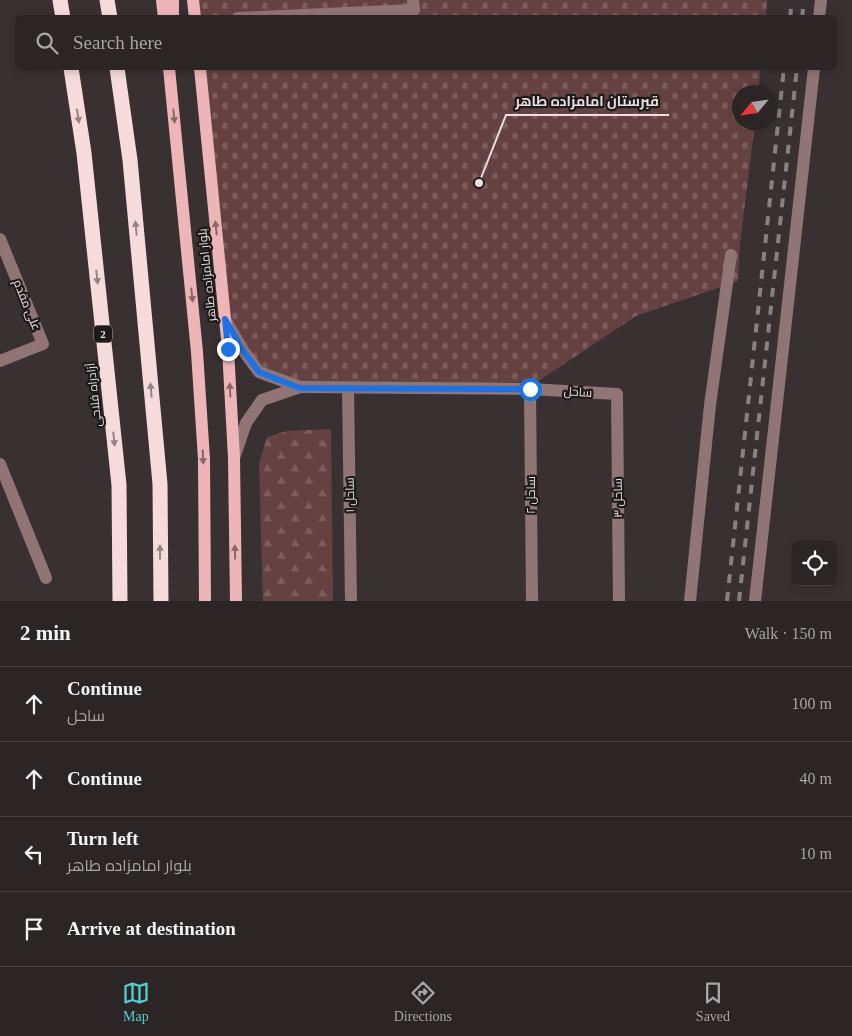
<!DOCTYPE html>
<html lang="en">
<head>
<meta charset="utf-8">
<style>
  :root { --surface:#2b2525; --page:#332d2d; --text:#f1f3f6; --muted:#a6a5a7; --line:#474242; --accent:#52cdd0 }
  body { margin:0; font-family:"Times New Roman",Cairo,serif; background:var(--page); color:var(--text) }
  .controls { position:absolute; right:15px; bottom:15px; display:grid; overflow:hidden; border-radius:8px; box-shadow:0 2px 8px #0003 }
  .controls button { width:45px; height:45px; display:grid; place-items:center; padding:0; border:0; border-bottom:1px solid var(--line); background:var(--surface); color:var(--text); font:25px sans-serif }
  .compass { position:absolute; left:732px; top:85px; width:45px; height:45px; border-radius:50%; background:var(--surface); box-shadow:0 2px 8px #0003; rotate:241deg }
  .stop { position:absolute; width:15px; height:15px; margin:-11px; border:4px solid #1a73e8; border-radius:50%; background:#fff }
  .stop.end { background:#1a73e8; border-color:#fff; box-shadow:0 1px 5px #0008 }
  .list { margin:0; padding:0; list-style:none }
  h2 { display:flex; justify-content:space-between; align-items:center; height:65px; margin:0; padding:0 20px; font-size:21px }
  h2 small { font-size:16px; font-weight:400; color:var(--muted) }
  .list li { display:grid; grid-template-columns:32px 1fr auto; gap:15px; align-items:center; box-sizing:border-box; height:75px; padding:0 20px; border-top:1px solid var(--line) }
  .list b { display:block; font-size:19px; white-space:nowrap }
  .list p { margin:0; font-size:16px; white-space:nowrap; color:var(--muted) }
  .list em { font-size:16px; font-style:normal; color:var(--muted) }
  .icon { flex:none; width:28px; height:28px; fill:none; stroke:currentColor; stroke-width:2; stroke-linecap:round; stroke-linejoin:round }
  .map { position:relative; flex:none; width:852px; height:601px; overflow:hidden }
  .search { position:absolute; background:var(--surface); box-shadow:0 2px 8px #0003; left:15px; right:15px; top:15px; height:55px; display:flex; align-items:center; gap:12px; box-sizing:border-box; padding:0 18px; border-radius:8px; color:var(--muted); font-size:19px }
  .sheet { height:365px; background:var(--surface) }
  nav { display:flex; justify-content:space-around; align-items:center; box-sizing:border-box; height:70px; border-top:1px solid var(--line); background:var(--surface); font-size:14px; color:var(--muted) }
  nav a { display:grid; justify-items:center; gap:2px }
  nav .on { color:var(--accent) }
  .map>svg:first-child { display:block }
  .forest { fill:url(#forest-firs) }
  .cemetery { fill:url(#cemetery-stones) }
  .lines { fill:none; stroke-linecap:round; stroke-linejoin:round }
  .minor { stroke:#917575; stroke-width:12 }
  .major { stroke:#eeb5b6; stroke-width:12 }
  .highway { stroke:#f7dbdb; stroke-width:15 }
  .rail { stroke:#888181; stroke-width:4; stroke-dasharray:9 9; stroke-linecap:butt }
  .oneway { fill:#958484 }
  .oneway2 { fill:#866868 }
  .route { stroke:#1a73e8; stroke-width:6 }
  .labels { text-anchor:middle; stroke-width:4.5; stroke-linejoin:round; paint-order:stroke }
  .shield { fill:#1e1a1a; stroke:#aba5a5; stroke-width:1 }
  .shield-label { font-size:11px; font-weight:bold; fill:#e7e1e1 }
  .street-label { font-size:12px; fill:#e7e1e1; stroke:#1e1a1a }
  .leader { fill:none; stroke:#e7e1e1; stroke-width:2 }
  .callout-dot { fill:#e7e1e1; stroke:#1e1a1a; stroke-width:2 }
  .callout-label { font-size:14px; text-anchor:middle; font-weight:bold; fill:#e7e1e1; stroke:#1e1a1a; stroke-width:4.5; stroke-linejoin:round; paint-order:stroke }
</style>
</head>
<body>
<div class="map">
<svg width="852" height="601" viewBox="0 0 852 601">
  <defs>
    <pattern id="forest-firs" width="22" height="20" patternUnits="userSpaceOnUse" patternTransform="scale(1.25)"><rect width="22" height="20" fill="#664142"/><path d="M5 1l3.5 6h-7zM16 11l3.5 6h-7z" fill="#7c5c5d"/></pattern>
    <pattern id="cemetery-stones" width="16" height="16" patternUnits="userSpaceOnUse" patternTransform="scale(1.25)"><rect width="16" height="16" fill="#664142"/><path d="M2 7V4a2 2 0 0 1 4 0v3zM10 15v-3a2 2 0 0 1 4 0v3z" fill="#7c5c5d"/></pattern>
  </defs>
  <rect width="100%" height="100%" fill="#393131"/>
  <path class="forest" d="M331,429L333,601H263L259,464L267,437L287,431Z"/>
  <g class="cemetery">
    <path d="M193,0H767L766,18H195Z"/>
    <path d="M200,68H761L758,92H740V122L755,123L740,243L738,281L636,316L537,382L300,387L259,372L225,319Z"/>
  </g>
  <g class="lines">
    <g class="minor">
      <path d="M238,18L414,10L413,0"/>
      <path d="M819,18L821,0"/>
      <path d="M0,239L43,344L0,361"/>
      <path d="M225,319L242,349L259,372L300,387L262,400L246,423L234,458"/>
      <path d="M300,387L530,389L617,394L619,601"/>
      <path d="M348,388L351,601"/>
      <path d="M530,389L532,601"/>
      <path d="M0,464L46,578"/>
      <path d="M690,601L710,405L731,255"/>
      <path d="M755,601L814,68"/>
    </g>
    <g class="major">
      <path d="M162,0L164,18"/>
      <path d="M193,0L195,18"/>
      <path d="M173,18V0"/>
      <path d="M169,68L197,352L204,459L205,601"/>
      <path d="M200,68L228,349L234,458L236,601"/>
    </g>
    <g class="highway">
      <path d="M60,0L63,18"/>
      <path d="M107,0L110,18"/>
      <path d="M71,68L84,153L119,485L120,601"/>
      <path d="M117,68L130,160L160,484L161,601"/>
    </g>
    <g class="rail">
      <path d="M790,18L792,0"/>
      <path d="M802,18L804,0"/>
      <path d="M727,601L784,68"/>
      <path d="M739,601L797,68"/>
    </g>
  </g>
  <defs><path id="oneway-solid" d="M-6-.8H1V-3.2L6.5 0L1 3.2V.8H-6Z" transform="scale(1.25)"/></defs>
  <g class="oneway">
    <use href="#oneway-solid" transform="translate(78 116) rotate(81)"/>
    <use href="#oneway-solid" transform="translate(136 228) rotate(-95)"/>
    <use href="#oneway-solid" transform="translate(97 277) rotate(84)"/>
    <use href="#oneway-solid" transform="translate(151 390) rotate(-95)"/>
    <use href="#oneway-solid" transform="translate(114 439) rotate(84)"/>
    <use href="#oneway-solid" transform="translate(160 552) rotate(-90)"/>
  </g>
  <g class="oneway2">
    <use href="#oneway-solid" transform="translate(174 116) rotate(84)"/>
    <use href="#oneway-solid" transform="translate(216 228) rotate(-96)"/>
    <use href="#oneway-solid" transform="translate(192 295) rotate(84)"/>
    <use href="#oneway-solid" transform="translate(230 390) rotate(-93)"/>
    <use href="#oneway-solid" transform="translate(203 457) rotate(88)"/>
    <use href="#oneway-solid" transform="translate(235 552) rotate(-91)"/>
  </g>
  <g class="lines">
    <path class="route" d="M228,349L225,319L242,349L259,372L300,388L530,389"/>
  </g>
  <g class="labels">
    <rect class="shield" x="94" y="325.5" width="18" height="17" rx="4"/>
    <g class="shield-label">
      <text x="103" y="338">2</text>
    </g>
    <g class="street-label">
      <text transform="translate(207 275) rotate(-96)" y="4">بلوار امامزاده طاهر</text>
      <text transform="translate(27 305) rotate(68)" y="4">علی مقدم</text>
      <text transform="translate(578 392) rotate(4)" y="4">ساحل</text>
      <text transform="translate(94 395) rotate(-96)" y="4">آزادراه فلاحی</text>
      <text transform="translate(350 495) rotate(-91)" y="4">ساحل ۱</text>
      <text transform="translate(531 495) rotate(-90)" y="4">ساحل ۲</text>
      <text transform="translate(618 498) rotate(-91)" y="4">ساحل ۳</text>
    </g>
  </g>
  <path class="leader" d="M479 183L506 115H669"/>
  <circle class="callout-dot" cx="479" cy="183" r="5"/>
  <g class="callout-label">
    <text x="587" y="106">قبرستان امامزاده طاهر</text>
  </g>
</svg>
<div class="controls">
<button><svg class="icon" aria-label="locate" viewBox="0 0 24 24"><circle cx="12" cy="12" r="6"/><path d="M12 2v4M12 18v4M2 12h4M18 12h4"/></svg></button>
</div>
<svg class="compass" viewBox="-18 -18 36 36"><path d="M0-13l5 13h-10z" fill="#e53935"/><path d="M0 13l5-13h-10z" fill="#a6a5a7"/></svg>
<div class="stop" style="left:530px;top:389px"></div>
<div class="stop end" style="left:228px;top:349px"></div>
<div class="search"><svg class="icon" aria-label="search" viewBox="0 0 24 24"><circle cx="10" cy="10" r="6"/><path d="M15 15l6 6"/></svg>Search here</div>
</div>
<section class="sheet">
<h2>2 min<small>Walk · 150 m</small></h2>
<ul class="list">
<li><svg class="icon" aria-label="ahead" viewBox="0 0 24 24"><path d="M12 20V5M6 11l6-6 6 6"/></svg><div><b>Continue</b><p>ساحل</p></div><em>100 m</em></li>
<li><svg class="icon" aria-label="ahead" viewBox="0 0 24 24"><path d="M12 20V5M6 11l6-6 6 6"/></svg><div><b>Continue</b></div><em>40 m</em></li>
<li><svg class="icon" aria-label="left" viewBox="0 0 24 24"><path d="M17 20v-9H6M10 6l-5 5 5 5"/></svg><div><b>Turn left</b><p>بلوار امامزاده طاهر</p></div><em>10 m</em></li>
<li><svg class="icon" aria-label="arrive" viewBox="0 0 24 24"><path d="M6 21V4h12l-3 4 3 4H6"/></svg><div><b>Arrive at destination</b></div></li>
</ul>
</section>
<nav>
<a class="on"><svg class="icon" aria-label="map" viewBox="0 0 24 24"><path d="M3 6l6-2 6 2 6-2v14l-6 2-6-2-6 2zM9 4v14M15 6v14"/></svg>Map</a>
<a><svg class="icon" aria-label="directions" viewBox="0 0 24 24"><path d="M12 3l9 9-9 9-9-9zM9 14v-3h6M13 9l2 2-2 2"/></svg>Directions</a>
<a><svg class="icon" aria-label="saved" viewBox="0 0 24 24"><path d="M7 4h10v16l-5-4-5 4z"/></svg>Saved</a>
</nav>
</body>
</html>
